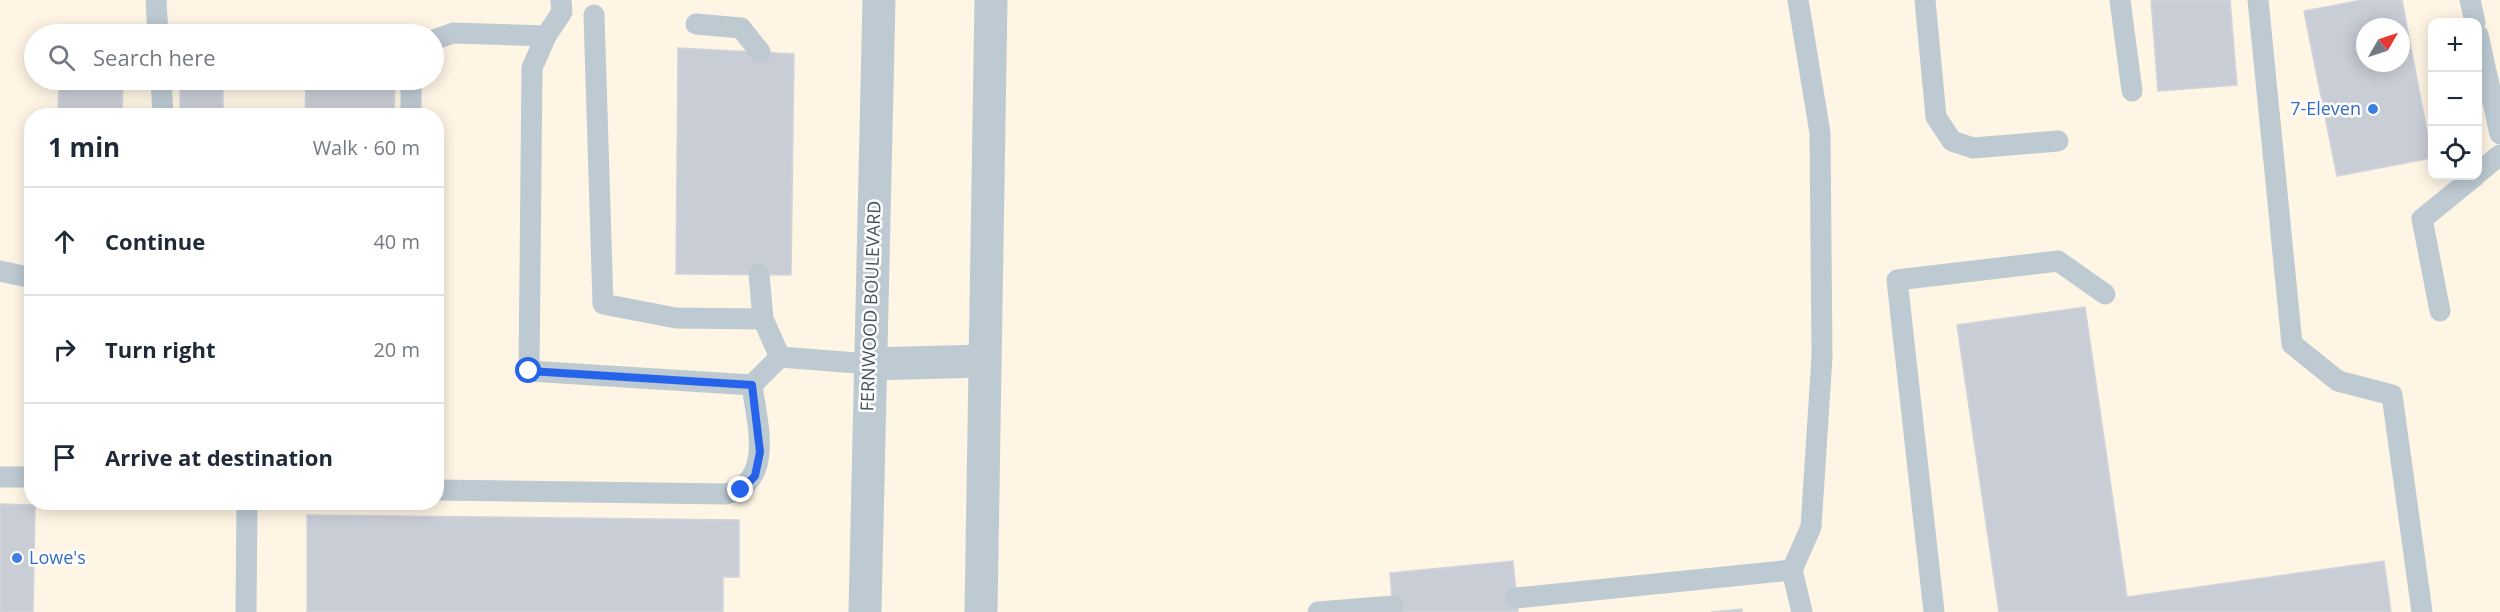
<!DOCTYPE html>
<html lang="en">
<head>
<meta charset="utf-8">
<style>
  :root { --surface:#fff; --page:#f6f6f7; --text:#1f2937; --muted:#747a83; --line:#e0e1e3 }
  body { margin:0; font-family:"Open Sans",sans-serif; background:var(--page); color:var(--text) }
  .controls { position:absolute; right:18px; top:18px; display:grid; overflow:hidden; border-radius:12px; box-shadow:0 3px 15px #0003 }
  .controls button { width:54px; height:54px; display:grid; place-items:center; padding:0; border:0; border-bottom:2px solid var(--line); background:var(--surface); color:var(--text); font:30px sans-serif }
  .compass { position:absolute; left:2356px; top:18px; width:54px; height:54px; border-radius:50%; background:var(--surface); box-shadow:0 3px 15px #0003; rotate:51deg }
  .stop { position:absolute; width:18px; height:18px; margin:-14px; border:4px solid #2563eb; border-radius:50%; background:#fff }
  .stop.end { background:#2563eb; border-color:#fff; box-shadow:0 2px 6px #0008 }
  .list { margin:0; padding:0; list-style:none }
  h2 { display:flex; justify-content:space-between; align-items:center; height:78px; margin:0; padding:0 24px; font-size:26px }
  h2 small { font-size:20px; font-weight:400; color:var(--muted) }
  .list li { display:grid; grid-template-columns:39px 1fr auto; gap:18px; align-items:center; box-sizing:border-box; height:108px; padding:0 24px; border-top:2px solid var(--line) }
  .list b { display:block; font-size:22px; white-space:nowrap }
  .list em { font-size:20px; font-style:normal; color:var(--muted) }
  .icon { flex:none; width:33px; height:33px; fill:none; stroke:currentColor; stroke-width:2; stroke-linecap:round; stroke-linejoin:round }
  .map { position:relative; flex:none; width:2500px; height:612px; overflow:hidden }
  .search { position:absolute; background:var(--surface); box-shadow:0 3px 15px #0003; left:24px; top:24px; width:420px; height:66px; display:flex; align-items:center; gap:15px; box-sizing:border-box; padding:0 21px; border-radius:33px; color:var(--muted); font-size:22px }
  .panel { position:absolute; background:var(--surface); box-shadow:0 3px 15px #0003; left:24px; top:108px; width:420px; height:402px; border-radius:24px }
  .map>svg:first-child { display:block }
  .commercial { fill:#fef5e5; fill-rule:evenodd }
  .building { fill:#c9cdd5; stroke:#d1d5db; stroke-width:1.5; fill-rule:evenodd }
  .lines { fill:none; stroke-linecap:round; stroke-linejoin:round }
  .service { stroke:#bdcad2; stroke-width:21 }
  .tertiary { stroke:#bdcad2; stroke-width:33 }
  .route { stroke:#2563eb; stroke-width:8 }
  .shop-dot { fill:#3f7fe0; stroke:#fff; stroke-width:2 }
  .labels { text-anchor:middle; stroke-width:5; stroke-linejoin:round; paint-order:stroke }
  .shop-label { font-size:18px; fill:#366cbe; stroke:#fff; text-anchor:end }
  .street-label { font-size:18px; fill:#44545e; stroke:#fff }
</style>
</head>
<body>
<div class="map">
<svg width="2500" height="612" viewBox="0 0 2500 612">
  <rect width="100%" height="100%" fill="#f1eeee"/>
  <path class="commercial" d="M0,0H2500V612H0ZM2432,22H2478V176H2432ZM2365,27H2401V63H2365ZM34,34H434V80H34ZM32,116H436V502H32Z"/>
  <g class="building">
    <path d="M2151,0H2230L2237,85L2158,91Z"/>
    <path d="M2362,0H2402L2432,158L2337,176L2304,11ZM2365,27H2401V63H2365Z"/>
    <path d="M678,48L794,54L791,275L676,274Z"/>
    <path d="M59,80H123L122,116H58Z"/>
    <rect x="180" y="80" width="43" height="36"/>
    <path d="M306,80H395L394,116H305Z"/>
    <path d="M2085,307L2127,597L2384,561L2391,612H1999L1957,325Z"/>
    <path d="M0,504L35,505L33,612H0Z"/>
    <path d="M307,515L739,520V577H723V612H307Z"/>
    <path d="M1513,561L1518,612H1393L1390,573Z"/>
    <path d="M1742,609V612H1711Z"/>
  </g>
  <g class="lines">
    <g class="service">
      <path d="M156,0L158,34"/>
      <path d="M561,0L562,12L546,36L532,68L529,371L752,385L780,357L869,364"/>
      <path d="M1925,0L1936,117L1952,141L1973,148L2058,141"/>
      <path d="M2120,0L2132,91"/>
      <path d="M2258,0L2292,344L2338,381L2392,395L2422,612"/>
      <path d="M2470,0L2475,22"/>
      <path d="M594,15L603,304L676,318L763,319"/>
      <path d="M696,24L741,28L760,52"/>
      <path d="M2478,35L2500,134"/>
      <path d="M434,40L453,33L546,36"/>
      <path d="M161,80L163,116"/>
      <path d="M411,116V80"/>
      <path d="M2478,173L2500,155"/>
      <path d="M0,271L23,276L32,275"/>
      <path d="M759,274L763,319L780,357"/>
      <path d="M2440,311L2422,219L2475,176"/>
      <path d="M0,477H32"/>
      <path d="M436,490L726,494C775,481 757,424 752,385"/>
      <path d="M1792,570L1802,612"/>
      <path d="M1516,598L1792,570L1811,527L1822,357L1820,133L1798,0"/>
      <path d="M246,612L247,502"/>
      <path d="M1318,612L1393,606"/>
      <path d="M1934,612L1897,280L2058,261L2105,294"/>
    </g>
    <g class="tertiary">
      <path d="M869,364L985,361"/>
      <path d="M865,612L879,0"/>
      <path d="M981,612L991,0"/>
    </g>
  </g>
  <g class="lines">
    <path class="route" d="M529,371L752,385L760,452L755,476L741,490"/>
  </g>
  <g class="shop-dot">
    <circle cx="2373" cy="109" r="6"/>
    <circle cx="17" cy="558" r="6"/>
  </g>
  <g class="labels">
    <g class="shop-label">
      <text x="2361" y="115">7-Eleven</text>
      <text x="29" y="564" text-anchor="start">Lowe's</text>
    </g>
    <g class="street-label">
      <text transform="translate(871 306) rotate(-88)" y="6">FERNWOOD BOULEVARD</text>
    </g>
  </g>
</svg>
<div class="controls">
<button>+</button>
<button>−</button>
<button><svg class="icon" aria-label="locate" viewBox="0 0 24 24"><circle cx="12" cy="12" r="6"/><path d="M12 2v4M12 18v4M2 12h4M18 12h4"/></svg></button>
</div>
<svg class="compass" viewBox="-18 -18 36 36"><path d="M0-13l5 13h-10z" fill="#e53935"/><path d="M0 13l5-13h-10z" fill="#747a83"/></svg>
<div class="stop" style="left:529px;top:371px"></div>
<div class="stop end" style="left:741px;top:490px"></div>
<div class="search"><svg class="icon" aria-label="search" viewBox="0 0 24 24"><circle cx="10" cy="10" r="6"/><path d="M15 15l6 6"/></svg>Search here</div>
<section class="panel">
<h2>1 min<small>Walk · 60 m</small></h2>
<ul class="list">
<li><svg class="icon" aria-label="ahead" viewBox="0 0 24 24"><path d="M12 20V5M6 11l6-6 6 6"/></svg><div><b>Continue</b></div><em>40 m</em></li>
<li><svg class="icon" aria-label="right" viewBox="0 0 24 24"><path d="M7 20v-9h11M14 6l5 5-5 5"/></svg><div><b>Turn right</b></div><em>20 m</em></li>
<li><svg class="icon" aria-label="arrive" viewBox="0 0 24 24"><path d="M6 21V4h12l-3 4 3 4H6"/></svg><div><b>Arrive at destination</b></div></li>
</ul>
</section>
</div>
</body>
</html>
